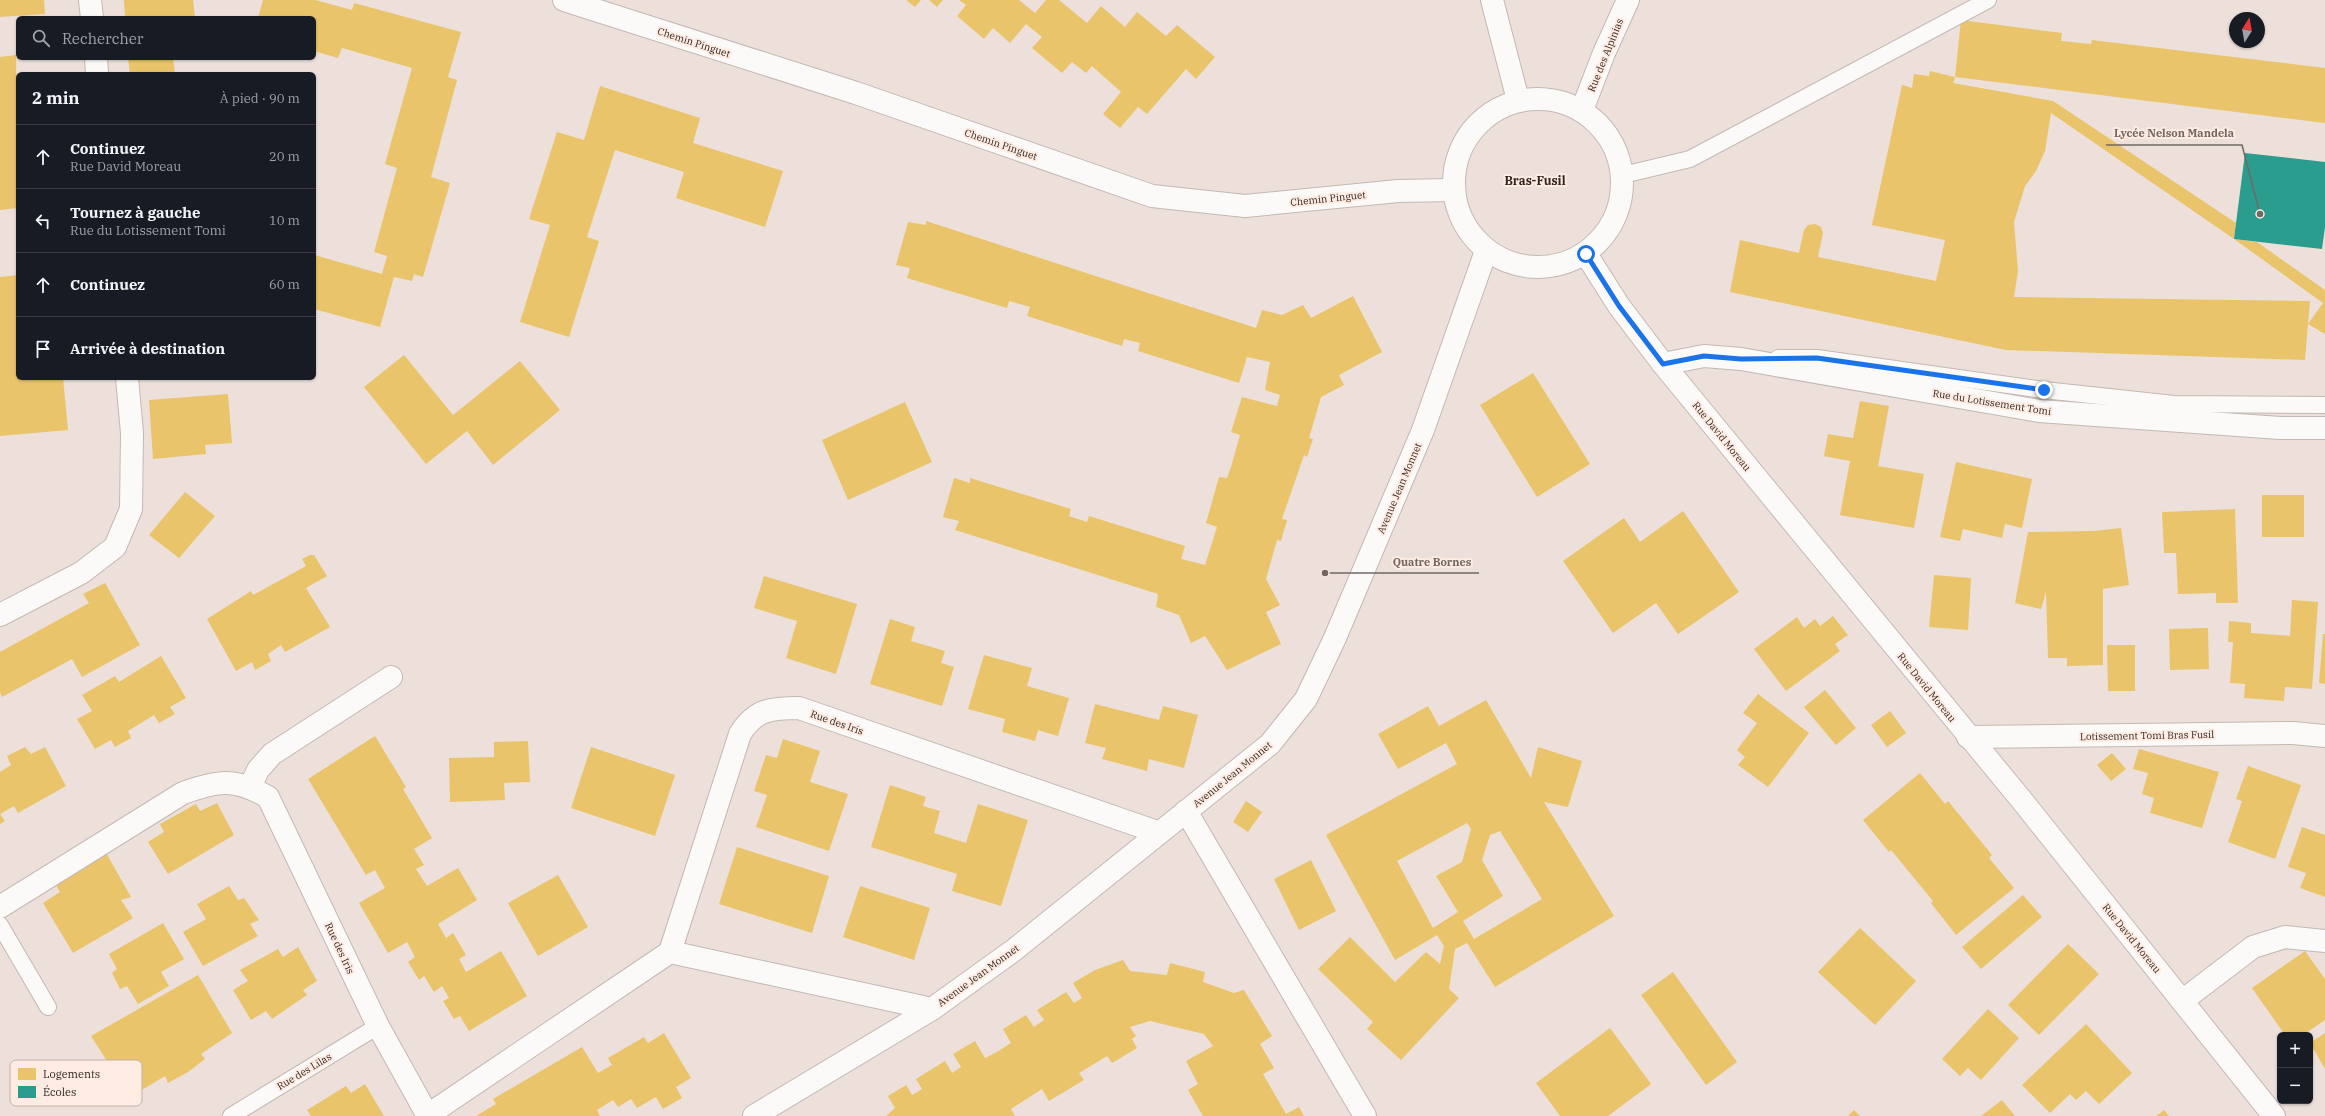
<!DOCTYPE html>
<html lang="fr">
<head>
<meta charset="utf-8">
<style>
  :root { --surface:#171b24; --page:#20242c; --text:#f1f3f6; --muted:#9ea1a6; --line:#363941 }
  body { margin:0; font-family:"IBM Plex Serif",serif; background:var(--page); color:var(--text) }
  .controls { position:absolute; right:12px; bottom:12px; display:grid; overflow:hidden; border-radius:6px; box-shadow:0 1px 3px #0004 }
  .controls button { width:36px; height:36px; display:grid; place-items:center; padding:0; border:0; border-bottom:1px solid var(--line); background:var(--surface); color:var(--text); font:20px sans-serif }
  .compass { position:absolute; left:2229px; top:12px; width:36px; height:36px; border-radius:50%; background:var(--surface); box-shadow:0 1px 3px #0004; rotate:11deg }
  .stop { position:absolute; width:12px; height:12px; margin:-9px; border:3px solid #1a73e8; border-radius:50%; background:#fff }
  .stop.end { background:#1a73e8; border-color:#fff; box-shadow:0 1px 4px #0008 }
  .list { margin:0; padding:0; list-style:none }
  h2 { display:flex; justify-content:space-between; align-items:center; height:52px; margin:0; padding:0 16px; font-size:17px }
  h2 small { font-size:13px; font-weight:400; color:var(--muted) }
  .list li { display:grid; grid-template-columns:26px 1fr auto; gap:12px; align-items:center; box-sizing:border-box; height:64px; padding:0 16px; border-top:1px solid var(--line) }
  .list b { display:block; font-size:15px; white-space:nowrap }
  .list p { margin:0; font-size:13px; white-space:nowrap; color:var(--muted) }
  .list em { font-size:13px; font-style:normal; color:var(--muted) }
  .icon { flex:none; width:22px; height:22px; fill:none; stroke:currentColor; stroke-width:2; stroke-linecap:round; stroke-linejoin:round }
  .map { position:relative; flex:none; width:2325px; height:1116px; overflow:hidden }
  .search { position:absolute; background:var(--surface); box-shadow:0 1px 3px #0004; left:16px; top:16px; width:300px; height:44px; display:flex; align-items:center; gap:10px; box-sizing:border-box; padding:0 14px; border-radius:6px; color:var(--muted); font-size:15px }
  .panel { position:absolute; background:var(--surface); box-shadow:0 1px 3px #0004; left:16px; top:72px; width:300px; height:308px; border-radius:6px }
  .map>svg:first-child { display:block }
  .homes { fill:#e9c46a; fill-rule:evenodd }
  .schools { fill:#2a9d8f }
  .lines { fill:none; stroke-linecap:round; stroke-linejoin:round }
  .service-casing { stroke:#c2b8b3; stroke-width:18 }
  .minor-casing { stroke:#c2b8b3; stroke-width:24 }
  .tertiary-casing { stroke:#c2b8b3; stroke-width:24 }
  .service { stroke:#fcfaf9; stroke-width:16 }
  .minor { stroke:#fcfaf9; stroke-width:22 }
  .tertiary { stroke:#fcfaf9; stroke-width:22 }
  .route { stroke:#1a73e8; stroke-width:5 }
  .labels { text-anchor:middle; stroke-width:4; stroke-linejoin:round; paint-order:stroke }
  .street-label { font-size:10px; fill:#302723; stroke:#feebe2 }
  .quarter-label { font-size:12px; font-weight:bold; fill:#302723; stroke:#feebe2 }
  .key { fill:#feebe2; stroke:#c0b0a9; stroke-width:1 }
  .key-label { font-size:11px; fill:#302723 }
  .leader { fill:none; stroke:#726863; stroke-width:1.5 }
  .callout-dot { fill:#726863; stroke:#feebe2; stroke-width:1.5 }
  .callout-label { font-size:11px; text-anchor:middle; font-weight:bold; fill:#726863; stroke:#feebe2; stroke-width:4; stroke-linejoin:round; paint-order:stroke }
</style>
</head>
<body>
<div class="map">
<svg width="2325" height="1116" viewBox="0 0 2325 1116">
  <rect width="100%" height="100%" fill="#ede0da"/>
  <g class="homes">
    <path d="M0,0H44L45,14L0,17Z"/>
    <path d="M124,0H193L195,18H125Z"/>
    <path d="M263,0H315L352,10L354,3L461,32L448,77L457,80L431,177L450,183L423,277L414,274L412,281L394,277L380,327L314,309V255L382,274L387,256L374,252L397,168L385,164L412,68L342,48L338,58L314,51V18H258Z"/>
    <path d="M906,0H921L915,7Z"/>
    <path d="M929,0H943L937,7Z"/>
    <path d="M959,0H1019L1035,13L1046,0H1059L1087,23L1101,6L1125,27L1137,12L1166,36L1177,25L1215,57L1196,79L1186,69L1147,114L1138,107L1120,128L1103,114L1121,92L1092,66L1086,73L1072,62L1062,73L1032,48L1042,37L1026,24L1010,43L993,28L984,39L957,16L966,5Z"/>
    <path d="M1961,20L2062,33L2061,41L2091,44L2092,40L2325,68V123L1955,77Z"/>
    <path d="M16,55L18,208L0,210V57Z"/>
    <path d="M128,58H173L175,74H130Z"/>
    <path d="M1930,71L1955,77L1953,83L2053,101L2236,223L2234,239L2051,113L2045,151L2036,171L2025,186L2014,222L2018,271L2014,297L2310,301L2308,324L2323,303L2234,239L2257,242L2325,290V334L2308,324L2305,360L2006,350L1730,292L1740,240L1799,253L1804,230L1808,225L1815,224L1821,227L1823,233L1818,257L1936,281L1945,240L1872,225L1902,85L1912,88L1914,74L1929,76Z"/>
    <path d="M600,86L700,118L693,143L783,171L765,227L676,198L684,172L615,150L587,237L599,241L569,337L520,322L550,225L529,219L557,132L584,140Z"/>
    <path d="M926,221L1256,328L1262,310L1282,315L1303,305L1311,318L1353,296L1382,352L1339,375L1344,385L1321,397L1309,438L1313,439L1307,457L1304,455L1282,519L1287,520L1281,541L1277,540L1266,579L1280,605L1266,612L1281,644L1227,670L1205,636L1191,643L1179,615L1156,607L1158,594L955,530L959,521L943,517L954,478L970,483V478L1071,509L1069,516L1087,522L1089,516L1185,546L1181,559L1205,565L1217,527L1206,523L1219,477L1227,478L1231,467L1240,435L1231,432L1242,397L1277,406L1280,395L1265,390L1270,362L1247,357L1239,383L1138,351L1140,343L1124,339L1122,346L1027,316L1030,307L1009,301L1007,308L907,278L910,268L896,265L908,222L926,225Z"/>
    <path d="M18,275V378H63L68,430L0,436V277Z"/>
    <path d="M404,355L453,415L520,361L560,410L493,465L467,431L426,464L364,387Z"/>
    <path d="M1533,373L1590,464L1537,497L1480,405Z"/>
    <path d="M228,394L232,443L205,445L206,454L153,459L149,400Z"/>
    <path d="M1860,401L1889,406L1878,466L1924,474L1914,528L1840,515L1850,461L1824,456L1828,434L1853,438Z"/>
    <path d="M905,402L932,462L848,500L822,440Z"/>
    <path d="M1956,462L2032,479L2022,528L2005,524L2002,538L1963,529L1960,541L1940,537Z"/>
    <path d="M185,492L215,516L179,558L149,535Z"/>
    <rect x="2262" y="495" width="42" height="42"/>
    <path d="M2235,509L2238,603H2216V593L2178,594L2176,553H2164L2162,512Z"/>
    <path d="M1683,511L1739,592L1678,634L1656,603L1613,633L1563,561L1624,518L1640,542Z"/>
    <path d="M2121,528L2129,585L2103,589V665L2067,666V658H2048L2046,592L2041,609L2015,603L2028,532L2094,531Z"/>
    <path d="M310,555H314L327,576L306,588L330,627L285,652L281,645L268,654L271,661L255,670L252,662L236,671L207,619L251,591L253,595L306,566L302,559Z"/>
    <path d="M1934,575L1971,578L1968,630L1929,627Z"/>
    <path d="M764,576L857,604L836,674L786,658L797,621L754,608Z"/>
    <path d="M105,583L140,645L82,677L72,659L2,697L0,692V652L89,603L83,594Z"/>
    <path d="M2292,600L2318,602L2312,689L2285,687L2284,701L2244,698L2245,684L2230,683L2233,642H2228L2229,621L2251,623V633L2290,636Z"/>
    <path d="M1833,616L1848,635L1835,644L1840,651L1786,691L1754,649L1797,617L1804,628L1815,619L1820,626Z"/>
    <path d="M890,619L915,627L911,641L945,651L941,663L954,667L942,706L870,684Z"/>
    <path d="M2208,628L2209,669L2170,670L2169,629Z"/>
    <path d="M2323,634H2325V684L2319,683Z"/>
    <path d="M2107,645H2135V691H2108Z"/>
    <path d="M984,655L1032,668L1027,686L1069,698L1058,736L1038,730L1035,741L1002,732L1005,719L968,709Z"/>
    <path d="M161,656L186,698L170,707L175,714L159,723L154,715L128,731L131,738L115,747L111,740L95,749L77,719L92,711L82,695L115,676L119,682Z"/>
    <path d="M1825,690L1856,728L1836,745L1804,707Z"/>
    <path d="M1758,694L1809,733L1768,787L1738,765L1745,757L1737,750L1757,723L1743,713Z"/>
    <path d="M1486,700L1531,778L1538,747L1582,761L1568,807L1544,802L1614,916L1495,987L1467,943L1455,949L1449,989L1459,998L1401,1060L1367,1029L1373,1022L1318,969L1350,937L1395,982L1426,952L1440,964L1444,946L1437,935L1395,960L1326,835L1457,764L1446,743L1398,769L1378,734L1428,706L1439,726ZM1467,823L1471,829L1462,862L1436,876L1458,912L1433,928L1397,861ZM1500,831L1542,899L1474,939L1463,921L1503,896L1482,860L1490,835Z"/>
    <path d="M1095,704L1159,720L1163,706L1198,715L1184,768L1149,759L1147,771L1102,759L1106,748L1085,743Z"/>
    <path d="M1890,711L1906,733L1887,747L1871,725Z"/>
    <path d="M375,736L406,787L403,789L432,838L414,849L424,865L416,869L427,886L458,868L477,900L438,924L446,938L453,933L466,955L459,959L466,972L501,951L527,996L469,1031L460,1016L454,1019L443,1001L449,998L442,986L434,992L424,976L419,980L408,962L415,957L407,942L388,953L359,903L385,888L375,870L366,875L308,779Z"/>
    <path d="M783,739L820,751L810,782L848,794L829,851L756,827L767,795L754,791L766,755L777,758Z"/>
    <path d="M528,741L530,782L504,783L505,800L450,802L449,758L494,757V742Z"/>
    <path d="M25,747L31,754L45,747L66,786L18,813L14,806L0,814L5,821L0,824V772L11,765L7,756Z"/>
    <path d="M591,747L675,775L655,836L571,808Z"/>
    <path d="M2139,749L2219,772L2202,828L2150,813L2154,798L2142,794L2148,773L2133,769Z"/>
    <path d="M2112,753L2126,769L2111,781L2097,765Z"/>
    <path d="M2248,766L2301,785L2275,859L2228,842L2242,801L2236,799Z"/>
    <path d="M1920,773L1945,804L1948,801L1992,855L1989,858L2014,888L1956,935L1931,903L1933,901L1891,850L1889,852L1863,820Z"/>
    <path d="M890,785L926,797L923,806L940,811L934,833L966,843L978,804L1028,820L1001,906L952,891L957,874L871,847Z"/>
    <path d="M1246,801L1262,812L1248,832L1233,822Z"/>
    <path d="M217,803L234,835L168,874L148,842L164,832L160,824L196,804L200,811Z"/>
    <path d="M2302,827L2325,835V897L2300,888L2306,873L2288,867Z"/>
    <path d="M737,847L829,876L812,933L719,904Z"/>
    <path d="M105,851L131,897L121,900L133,918L73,953L43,903L60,892L56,885L93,863L91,860Z"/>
    <path d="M1311,860L1336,911L1299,930L1274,879Z"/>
    <path d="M558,875L588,927L538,956L508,903Z"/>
    <path d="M229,886L238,900L244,898L259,920L250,924L258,936L203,966L183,932L206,919L197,904Z"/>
    <path d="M860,886L930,908L914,960L843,937Z"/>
    <path d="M2023,895L2042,917L1981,969L1962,947Z"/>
    <path d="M163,923L184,959L161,972L169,986L138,1004L127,986L120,989L112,973L117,969L109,954Z"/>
    <path d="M1860,928L1916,981L1875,1025L1818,972Z"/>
    <path d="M2068,944L2099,974L2039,1035L2008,1005Z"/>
    <path d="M298,947L317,981L303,990L307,995L272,1019L266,1011L251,1020L233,990L248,981L240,970L278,949L283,957Z"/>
    <path d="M2305,951L2325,979V1020L2303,1035H2285L2252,988Z"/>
    <path d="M1123,960L1130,971L1167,975L1170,963L1205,972L1203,982L1234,993L1244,990L1272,1036L1260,1044L1274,1068L1263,1074L1286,1114L1299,1107L1304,1116H1203L1188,1090L1198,1084L1186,1061L1213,1046L1204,1034L1150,1021L1130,1027L1136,1036L1132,1039L1137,1048L1112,1063L1107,1056L1079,1073L1084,1080L1049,1101L1042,1089L1011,1109L1015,1116H886L895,1108L888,1096L906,1085L912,1095L922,1089L916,1079L945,1061L952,1073L961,1067L953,1054L975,1041L985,1058L997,1052L1011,1043L1003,1029L1026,1015L1034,1027L1044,1020L1037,1010L1066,992L1074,1003L1082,998L1073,983L1095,970Z"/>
    <path d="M1673,972L1737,1062L1706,1085L1641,995Z"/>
    <path d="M198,975L232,1033L201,1054L205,1059L188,1072L168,1083L165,1076L130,1097L91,1036Z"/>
    <path d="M1988,1009L2019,1038L1981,1080L1968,1068L1960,1076L1942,1059Z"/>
    <path d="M2086,1024L2132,1073L2099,1104L2086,1091L2076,1100L2070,1094L2050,1113L2022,1085Z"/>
    <path d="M1610,1028L1651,1084L1608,1116H1560L1536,1083Z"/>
    <path d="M664,1033L691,1078L676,1087L682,1098L663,1109L656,1097L637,1108L631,1099L618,1107L613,1100L597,1110L600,1116H476L496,1104L493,1099L582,1047L598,1073L612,1065L608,1058L644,1037L648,1043Z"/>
    <path d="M2325,1033V1069L2310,1043Z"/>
    <path d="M365,1084L384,1116H311L307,1110L346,1086L351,1093Z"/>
    <path d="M2002,1100L2015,1116H1981Z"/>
    <path d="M1854,1110L1860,1116H1848Z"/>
    <path d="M2164,1110L2169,1116H2156Z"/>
  </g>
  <path class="schools" d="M2245,153L2325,162V227L2322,249L2234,239Z"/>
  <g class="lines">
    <defs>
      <g id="service">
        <path d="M1623,175L1690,159L1988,0"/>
        <path d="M1778,358H1817L2044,390L2174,404L2325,405"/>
        <path d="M0,925L48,1007"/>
        <path d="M231,1116L378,1026"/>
      </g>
      <g id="minor">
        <path d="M90,0L92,18"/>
        <path d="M564,0L856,93L1152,196L1245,206L1398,191L1452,190"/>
        <path d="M96,58L97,74"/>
        <path d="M1582,110L1604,53L1628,0"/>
        <path d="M1663,364L1704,356L1741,359L2039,411L2280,428H2325"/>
        <path d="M0,615L81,573L115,547L131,509L132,433L127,378"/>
        <path d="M1968,737L2293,733L2325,736"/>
        <path d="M250,787L258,770L272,754L391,677"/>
        <path d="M1186,811L1365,1116"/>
        <path d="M0,907L183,793C219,780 235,778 268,797L378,1026L428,1116"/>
        <path d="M670,952L932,1009"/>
        <path d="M2182,1001L2253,947L2285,937L2325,941"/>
        <path d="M428,1115L670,952L740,734C755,709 772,708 799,708L1157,832"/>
        <path d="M754,1116L932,1009L1014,950L1270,744L1306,699L1335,638L1423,430L1486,251"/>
      </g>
      <g id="tertiary">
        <path d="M1492,0L1518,100"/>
        <circle cx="1538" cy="183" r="84"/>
        <path d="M1586,254L1619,306L1663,364L2024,803L2274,1116"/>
      </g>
    </defs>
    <use href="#service" class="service-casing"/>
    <use href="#minor" class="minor-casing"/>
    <use href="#tertiary" class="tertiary-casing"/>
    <use href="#service" class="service"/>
    <use href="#minor" class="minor"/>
    <use href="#tertiary" class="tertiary"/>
  </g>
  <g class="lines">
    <path class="route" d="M1586,254L1619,306L1663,364L1704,356L1741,359L1817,358L2044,390"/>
  </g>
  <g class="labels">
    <g class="street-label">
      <text transform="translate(694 42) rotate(18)" y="4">Chemin Pinguet</text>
      <text transform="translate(1605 55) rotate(-68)" y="4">Rue des Alpinias</text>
      <text transform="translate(1001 144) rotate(19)" y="4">Chemin Pinguet</text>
      <text transform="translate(1328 198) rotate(-6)" y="4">Chemin Pinguet</text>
      <text transform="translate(1992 402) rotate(9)" y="4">Rue du Lotissement Tomi</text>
      <text transform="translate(1722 436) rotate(51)" y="4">Rue David Moreau</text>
      <text transform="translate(1399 488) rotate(-67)" y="4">Avenue Jean Monnet</text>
      <text transform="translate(1927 687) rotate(51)" y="4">Rue David Moreau</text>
      <text transform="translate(837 722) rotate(19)" y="4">Rue des Iris</text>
      <text transform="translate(2147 735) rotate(-1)" y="4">Lotissement Tomi Bras Fusil</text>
      <text transform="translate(1232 774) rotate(-39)" y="4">Avenue Jean Monnet</text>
      <text transform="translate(2132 938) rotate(51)" y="4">Rue David Moreau</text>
      <text transform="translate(340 948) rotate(65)" y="4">Rue des Iris</text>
      <text transform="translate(978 975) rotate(-36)" y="4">Avenue Jean Monnet</text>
      <text transform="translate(304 1071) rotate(-31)" y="4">Rue des Lilas</text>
    </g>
    <g class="quarter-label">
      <text x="1535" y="185">Bras-Fusil</text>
    </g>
  </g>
  <rect x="10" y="1060" width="132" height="46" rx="6" class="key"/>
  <rect x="18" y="1068" width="18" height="12" fill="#e9c46a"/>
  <rect x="18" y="1086" width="18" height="12" fill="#2a9d8f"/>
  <g class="key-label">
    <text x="43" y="1078">Logements</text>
    <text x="43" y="1096">Écoles</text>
  </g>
  <path class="leader" d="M2260 214L2242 145H2106M1325 573L1384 573H1479"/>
  <g class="callout-dot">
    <circle cx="2260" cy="214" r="4"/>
    <circle cx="1325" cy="573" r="4"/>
  </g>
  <g class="callout-label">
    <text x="2174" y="137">Lycée Nelson Mandela</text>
    <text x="1432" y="566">Quatre Bornes</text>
  </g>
</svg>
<div class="controls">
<button>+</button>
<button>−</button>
</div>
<svg class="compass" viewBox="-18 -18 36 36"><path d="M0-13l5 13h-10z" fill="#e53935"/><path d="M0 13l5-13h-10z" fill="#9ea1a6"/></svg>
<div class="stop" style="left:1586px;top:254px"></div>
<div class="stop end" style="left:2044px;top:390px"></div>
<div class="search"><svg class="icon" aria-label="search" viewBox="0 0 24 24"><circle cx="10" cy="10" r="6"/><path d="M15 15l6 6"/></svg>Rechercher</div>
<section class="panel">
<h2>2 min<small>À pied · 90 m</small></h2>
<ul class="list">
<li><svg class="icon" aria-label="ahead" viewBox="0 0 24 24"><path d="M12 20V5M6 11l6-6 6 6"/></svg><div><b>Continuez</b><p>Rue David Moreau</p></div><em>20 m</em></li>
<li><svg class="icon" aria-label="left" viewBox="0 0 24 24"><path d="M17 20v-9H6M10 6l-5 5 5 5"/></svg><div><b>Tournez à gauche</b><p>Rue du Lotissement Tomi</p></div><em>10 m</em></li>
<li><svg class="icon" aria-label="ahead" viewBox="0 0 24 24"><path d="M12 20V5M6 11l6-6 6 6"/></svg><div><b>Continuez</b></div><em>60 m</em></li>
<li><svg class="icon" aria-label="arrive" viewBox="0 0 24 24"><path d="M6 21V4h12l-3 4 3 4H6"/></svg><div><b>Arrivée à destination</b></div></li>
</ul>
</section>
</div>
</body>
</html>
